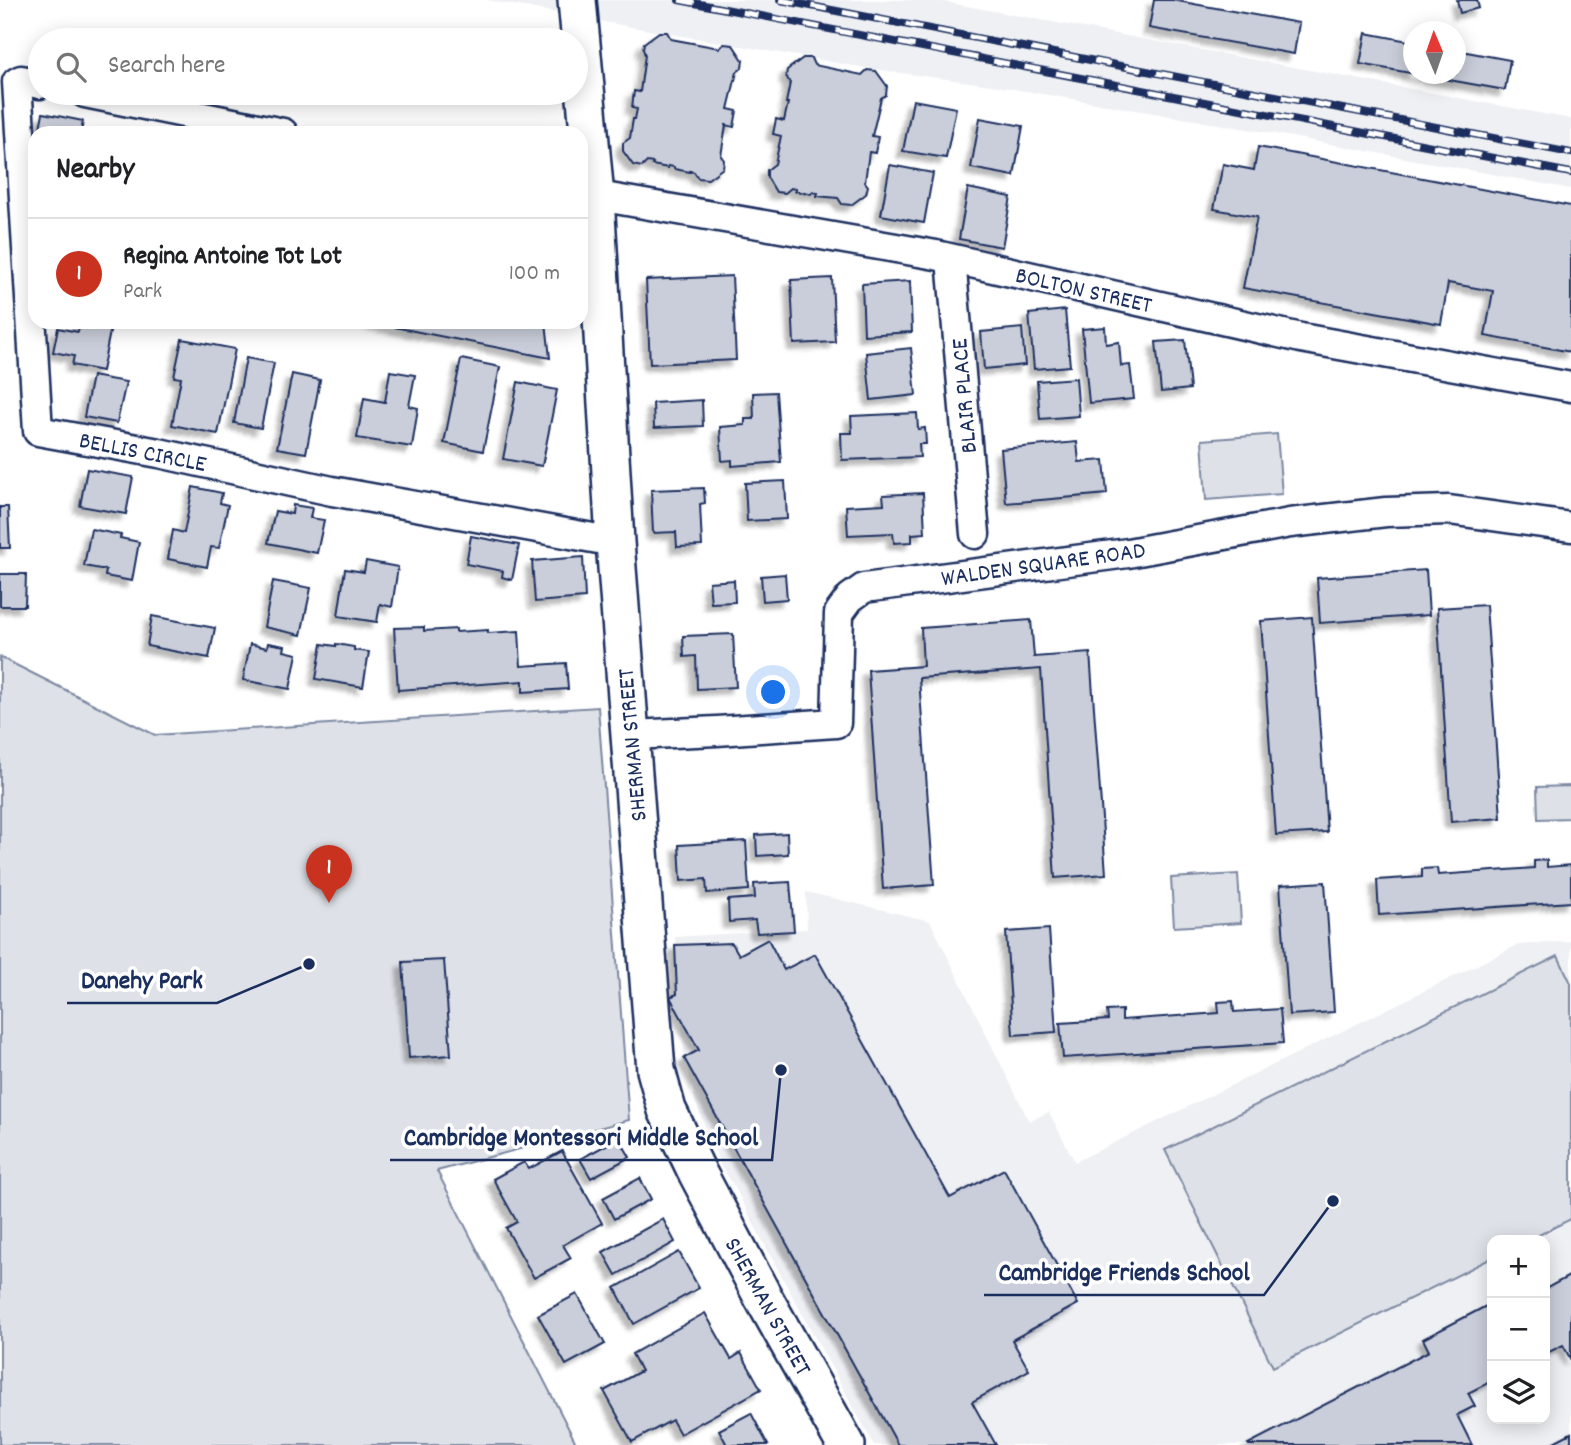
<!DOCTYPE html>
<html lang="en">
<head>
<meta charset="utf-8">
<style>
  :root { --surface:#fff; --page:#f2f2f2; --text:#202124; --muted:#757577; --line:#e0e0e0; --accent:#c8321e }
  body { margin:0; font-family:Dekko,sans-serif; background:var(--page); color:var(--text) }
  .controls { position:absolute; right:21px; bottom:21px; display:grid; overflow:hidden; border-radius:14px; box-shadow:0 4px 18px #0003 }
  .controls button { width:63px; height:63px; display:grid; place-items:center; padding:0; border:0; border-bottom:2px solid var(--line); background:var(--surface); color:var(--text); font:35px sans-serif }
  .compass { position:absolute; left:1403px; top:21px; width:63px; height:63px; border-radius:50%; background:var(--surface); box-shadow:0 4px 18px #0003; rotate:358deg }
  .you { position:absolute; left:774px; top:693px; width:24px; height:24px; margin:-18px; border:5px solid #fff; border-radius:50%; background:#1a73e8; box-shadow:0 0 0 10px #1a73e833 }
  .badge { display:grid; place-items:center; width:46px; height:46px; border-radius:50%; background:var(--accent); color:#fff; font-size:23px; font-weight:700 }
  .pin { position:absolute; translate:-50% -58px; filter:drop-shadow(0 2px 4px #0008) }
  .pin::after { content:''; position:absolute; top:37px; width:24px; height:21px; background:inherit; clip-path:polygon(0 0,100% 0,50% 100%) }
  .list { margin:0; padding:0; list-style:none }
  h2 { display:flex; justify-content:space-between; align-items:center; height:91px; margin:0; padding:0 28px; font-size:30px }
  h2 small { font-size:23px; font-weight:400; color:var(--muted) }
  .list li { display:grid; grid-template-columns:46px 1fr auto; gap:21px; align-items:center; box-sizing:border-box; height:112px; padding:0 28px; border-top:2px solid var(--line) }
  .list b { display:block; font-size:26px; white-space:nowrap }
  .list p { margin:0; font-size:23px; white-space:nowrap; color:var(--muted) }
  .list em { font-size:23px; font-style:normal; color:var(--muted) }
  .icon { flex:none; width:38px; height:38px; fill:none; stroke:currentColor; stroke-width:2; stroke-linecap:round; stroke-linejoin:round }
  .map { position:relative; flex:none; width:1571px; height:1445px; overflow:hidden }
  .search { position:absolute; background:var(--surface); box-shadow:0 4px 18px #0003; left:28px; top:28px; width:560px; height:77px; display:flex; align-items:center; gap:18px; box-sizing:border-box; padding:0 24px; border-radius:38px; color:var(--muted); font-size:26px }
  .panel { position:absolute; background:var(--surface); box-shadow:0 4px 18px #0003; left:28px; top:126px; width:560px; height:203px; border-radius:21px }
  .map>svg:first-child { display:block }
  .built { fill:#eff0f4; fill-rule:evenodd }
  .green { fill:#dee1e7; stroke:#7c88a2; stroke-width:2 }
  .building { fill:#caceda; stroke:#1b2f5e; stroke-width:2; filter:url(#shadow) }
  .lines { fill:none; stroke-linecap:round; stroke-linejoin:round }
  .minor-casing { stroke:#1b2f5e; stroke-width:33 }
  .tertiary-casing { stroke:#1b2f5e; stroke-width:42 }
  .minor { stroke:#fff; stroke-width:28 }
  .tertiary { stroke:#fff; stroke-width:37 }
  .rail-casing { stroke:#1b2f5e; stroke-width:8 }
  .rail { stroke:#fff; stroke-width:5; stroke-dasharray:16; stroke-linecap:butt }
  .labels { text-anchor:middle; stroke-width:7; stroke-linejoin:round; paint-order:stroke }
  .street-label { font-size:24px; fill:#1b2f5e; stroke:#fff }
  .leader { fill:none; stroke:#1b2f5e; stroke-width:2.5 }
  .callout-dot { fill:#1b2f5e; stroke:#fff; stroke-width:2.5 }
  .callout-label { font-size:26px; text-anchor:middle; font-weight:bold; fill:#1b2f5e; stroke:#fff; stroke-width:7; stroke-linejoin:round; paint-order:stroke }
</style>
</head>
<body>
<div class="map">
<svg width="1571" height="1445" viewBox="0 0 1571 1445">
  <defs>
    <filter id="shadow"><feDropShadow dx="-6" dy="6" stdDeviation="2" flood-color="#0004"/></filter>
  </defs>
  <rect width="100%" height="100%" fill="#fff"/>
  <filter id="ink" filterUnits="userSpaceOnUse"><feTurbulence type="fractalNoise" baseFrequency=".0143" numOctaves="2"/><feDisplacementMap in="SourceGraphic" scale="14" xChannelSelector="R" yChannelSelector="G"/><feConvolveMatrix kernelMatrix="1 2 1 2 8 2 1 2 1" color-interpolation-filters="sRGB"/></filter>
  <g filter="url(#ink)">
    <g class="built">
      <path d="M486,0H932L950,3L1571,119V189L1276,134L991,85L872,69L637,28Z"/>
      <path d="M806,892L930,921L1029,1121L1049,1112L1075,1162L1518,945L1571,941V1445H874L771,1257L734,1186L721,1166L696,1104L684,1053L675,937L807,929ZM1492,1240H1545V1419H1492Z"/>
    </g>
    <g class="green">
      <path d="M1277,434L1282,494L1206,500L1202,440Z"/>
      <path d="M0,657L155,735L598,707L629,1120L437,1171L577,1445H0Z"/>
      <path d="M1571,786V818L1538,819L1537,787Z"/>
      <path d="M1238,874L1241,923L1174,927L1171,878Z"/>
      <path d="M1558,956L1571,983V1219L1529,1240H1492V1258L1273,1367L1165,1150Z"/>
    </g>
    <g class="building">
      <path d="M1154,0H1172L1299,23L1294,54L1149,28Z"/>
      <path d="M1457,0H1477L1479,8L1460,13Z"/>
      <path d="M659,32H667L671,39L719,48L724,44L733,45L743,60L742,68L737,72L728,109L737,111L734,127L726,125L721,156L724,160L723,168L708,179L698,178L694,172L690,171V172L674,169V167L668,166V168L652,165L653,163L647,162L642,167L633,165L623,151V143L630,138L633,119H635L637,109L632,108L634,91L640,92L645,55L643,49L644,43Z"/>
      <path d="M1366,33L1414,42V74H1456V50L1510,60L1505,90L1360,64Z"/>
      <path d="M803,58H811L814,65L862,75L867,70L876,71L887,86L886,95L881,98L872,136L878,137L875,153L869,152L865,182L868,186L866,194L851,205L842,204L838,198L817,196L818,193L812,192L811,194L795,191L796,189L791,188L785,193L776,192L767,177V170L775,164L781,136L773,134L776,119L784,121L788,103H786L790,83L786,76L787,70Z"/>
      <path d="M913,100L956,108L946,158L903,151Z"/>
      <path d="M43,113L83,121L81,133H39Z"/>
      <path d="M980,118L1023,126L1014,176L971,168Z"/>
      <path d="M1258,147L1571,206V352L1485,336L1493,291L1448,283L1441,324L1243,288L1257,217L1214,209L1223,164L1254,170Z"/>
      <path d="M890,165L933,173L924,223L881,215Z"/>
      <path d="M968,188L1011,197L1002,247L959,239Z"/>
      <path d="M732,276L736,360L650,364L646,280Z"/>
      <path d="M832,278L835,342L794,344L791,280Z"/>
      <path d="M910,281L912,332L864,335L862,284Z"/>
      <path d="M1065,310L1070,366L1034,369L1029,314Z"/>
      <path d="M80,322L111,327L102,371L72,365L74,356L53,352L58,328L78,332Z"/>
      <path d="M369,322H546L550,358Z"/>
      <path d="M1105,327L1106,344L1119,342L1121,366L1130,365L1134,399L1089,403L1082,329Z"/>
      <path d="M1022,328L1025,365L984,369L981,332Z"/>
      <path d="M182,339L235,349L218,434L172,425L181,378L174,377Z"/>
      <path d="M1185,340L1190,389L1161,392L1156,342Z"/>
      <path d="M911,348L916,395L871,400L866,353Z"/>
      <path d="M246,358L274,363L261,428L234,423Z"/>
      <path d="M461,359L500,367L483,451L444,443Z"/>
      <path d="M390,371L415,375L409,406L418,408L412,447L357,438L364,398L385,402Z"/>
      <path d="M292,374L320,380L306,453L277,448Z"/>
      <path d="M92,376L126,382L117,423L84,417Z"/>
      <path d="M1076,378L1079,416L1040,419L1037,381Z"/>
      <path d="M518,382L557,390L542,466L503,459Z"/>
      <path d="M776,392L781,462L732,466V460L722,461L720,427L745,425V419H754L753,393Z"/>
      <path d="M702,400L703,426L654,428L653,403Z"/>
      <path d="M917,413L918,429L925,428L926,444H919L920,457L842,460L841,433H852L851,416Z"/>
      <path d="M1077,442L1079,462L1104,460L1107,494L1006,503L1001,449Z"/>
      <path d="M87,469L133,477L126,514L80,506Z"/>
      <path d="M785,481L787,519L747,521L745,483Z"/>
      <path d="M193,487L222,493L220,503L228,505L219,548L211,547L207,567L168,559L173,530L184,533Z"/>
      <path d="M704,488L705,503L700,504L702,546L677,547L676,532L653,533L651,490Z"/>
      <path d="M923,493L925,533L912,534V542L894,543L893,533L848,535L846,506L884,504L883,495Z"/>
      <path d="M293,505L312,508L310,518L324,520L317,553L268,543L275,511L292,514Z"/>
      <path d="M0,507H8L10,548H0Z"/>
      <path d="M91,529L121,535L120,538L139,542L132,581L105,576L106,570L84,566Z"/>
      <path d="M471,536L519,545L512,580L502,577L503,571L466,564Z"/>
      <path d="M583,557L585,598L535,602L532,561Z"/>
      <path d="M366,561L398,567L392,607L380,604L377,622L338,616L345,569L364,572Z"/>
      <path d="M1426,570L1429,615L1320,623L1317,578Z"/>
      <path d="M0,574H26L25,606H0Z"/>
      <path d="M785,574L787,599L763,601L761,576Z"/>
      <path d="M734,580L735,602L711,603L709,582Z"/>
      <path d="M273,581L311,588L301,635L264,627Z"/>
      <path d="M1486,605L1501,818L1451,822L1437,608Z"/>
      <path d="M152,616L215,628L209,658L147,646Z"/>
      <path d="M1312,617L1327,832L1276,835L1261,621Z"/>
      <path d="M1031,620L1034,657L1090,653L1106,874L1055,878L1041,669L919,678L934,885L883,889L868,670L923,666L921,628Z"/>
      <path d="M424,627V631L456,629V632L488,630V633L519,631L521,666L566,663L568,689L523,692V681L398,690L394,628Z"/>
      <path d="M733,634L736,687L697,689L696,656L684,657L683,636Z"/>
      <path d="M268,643L285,646L284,651L297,654L290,689L243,680L250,644L267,648Z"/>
      <path d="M322,644L336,646V644L354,647V650L369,652L363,687L316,679Z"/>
      <path d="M787,833L788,854L757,856L756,835Z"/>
      <path d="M746,841L749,890L707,893L706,879L681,881L679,845Z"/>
      <path d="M1547,860V867L1571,865V902L1379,915L1377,880L1422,877V869L1437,868L1438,875L1534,868V861Z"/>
      <path d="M790,882L794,931L757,933L755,920L729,922L728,900L755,898L754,884Z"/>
      <path d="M1325,882L1334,1012L1289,1015L1280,885Z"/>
      <path d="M1049,929L1056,1032L1013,1035L1006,932Z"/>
      <path d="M768,939L784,970L815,954L950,1198L1004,1169L1078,1304L1012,1340L1029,1370L972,1402L996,1445H898L684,1058L699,1050L670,997L677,994L675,945L732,943L739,955Z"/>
      <path d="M444,960L451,1055L409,1058L403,962Z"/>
      <path d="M1233,1001L1234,1012L1280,1009L1283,1043L1063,1058L1060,1023L1108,1020L1107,1011L1122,1010V1020L1219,1013L1218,1002Z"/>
      <path d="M619,1138L630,1157L591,1178L580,1159Z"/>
      <path d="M562,1151L602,1223L563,1245L571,1258L534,1278L506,1228L517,1222L493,1179L524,1162L529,1169Z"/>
      <path d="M640,1178L651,1199L614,1219L603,1198Z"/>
      <path d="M663,1219L675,1242L616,1275L603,1252Z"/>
      <path d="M679,1252L699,1288L634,1324L615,1288Z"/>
      <path d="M1571,1275V1360L1563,1345L1545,1354V1289Z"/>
      <path d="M577,1294L605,1344L566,1365L538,1315Z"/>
      <path d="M1492,1303V1381L1468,1393L1475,1406L1457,1415L1472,1445H1249L1248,1444L1429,1351L1423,1339Z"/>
      <path d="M705,1313L731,1359L741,1353L761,1389L680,1434L672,1420L632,1442L604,1391L641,1371L632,1354Z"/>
      <path d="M751,1413L768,1445H727L719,1430Z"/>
      <path d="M1571,1433V1445H1548Z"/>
    </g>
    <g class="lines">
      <defs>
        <g id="minor">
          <path d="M40,84L21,80L17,82L38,431L159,453L332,491L615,542"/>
          <path d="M85,93L283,133"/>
          <path d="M581,193L936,255L1301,338L1571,387"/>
          <path d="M951,259L975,534"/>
          <path d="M631,735L717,731L836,723L839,613L850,598L864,588L1128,553L1290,523L1386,512L1449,510L1571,527"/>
        </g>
        <path id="tertiary" d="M577,0L595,197L615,542L656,1070L667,1110L697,1172L763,1297L846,1445"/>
      </defs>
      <use href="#minor" class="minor-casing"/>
      <use href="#tertiary" class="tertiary-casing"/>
      <use href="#minor" class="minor"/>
      <use href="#tertiary" class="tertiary"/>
      <defs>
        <g id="rail">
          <path d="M679,0L1571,173"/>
          <path d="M780,0L1571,153"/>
        </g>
      </defs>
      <use href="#rail" class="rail-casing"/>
      <use href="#rail" class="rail"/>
    </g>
  </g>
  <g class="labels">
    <g class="street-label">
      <text transform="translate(1084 289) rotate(13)" y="8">BOLTON STREET</text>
      <text transform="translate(963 396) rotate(-95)" y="8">BLAIR PLACE</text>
      <text transform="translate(143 451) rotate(11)" y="8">BELLIS CIRCLE</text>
      <text transform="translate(1043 563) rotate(-8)" y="8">WALDEN SQUARE ROAD</text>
      <text transform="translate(631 745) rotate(-95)" y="8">SHERMAN STREET</text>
      <text transform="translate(769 1306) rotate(61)" y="8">SHERMAN STREET</text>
    </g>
  </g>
  <path class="leader" d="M309 964L217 1003H67M781 1070L772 1160H390M1333 1201L1264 1295H984"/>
  <g class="callout-dot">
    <circle cx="309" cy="964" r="7"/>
    <circle cx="781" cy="1070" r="7"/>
    <circle cx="1333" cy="1201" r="7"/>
  </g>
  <g class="callout-label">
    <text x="142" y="988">Danehy Park</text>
    <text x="581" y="1145">Cambridge Montessori Middle School</text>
    <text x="1124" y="1280">Cambridge Friends School</text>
  </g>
</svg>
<div class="controls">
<button>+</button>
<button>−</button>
<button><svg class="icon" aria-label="layers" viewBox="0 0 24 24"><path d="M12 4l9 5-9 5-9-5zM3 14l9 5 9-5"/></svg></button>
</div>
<svg class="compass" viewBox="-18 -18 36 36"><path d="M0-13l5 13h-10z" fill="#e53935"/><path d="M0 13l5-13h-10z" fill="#757577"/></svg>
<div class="you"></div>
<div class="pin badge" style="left:329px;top:903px">1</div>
<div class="search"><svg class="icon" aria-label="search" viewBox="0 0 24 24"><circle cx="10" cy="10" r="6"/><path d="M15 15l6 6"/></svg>Search here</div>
<section class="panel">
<h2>Nearby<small></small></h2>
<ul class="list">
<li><span class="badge">1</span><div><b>Regina Antoine Tot Lot</b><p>Park</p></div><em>100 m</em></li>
</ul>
</section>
</div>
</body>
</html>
